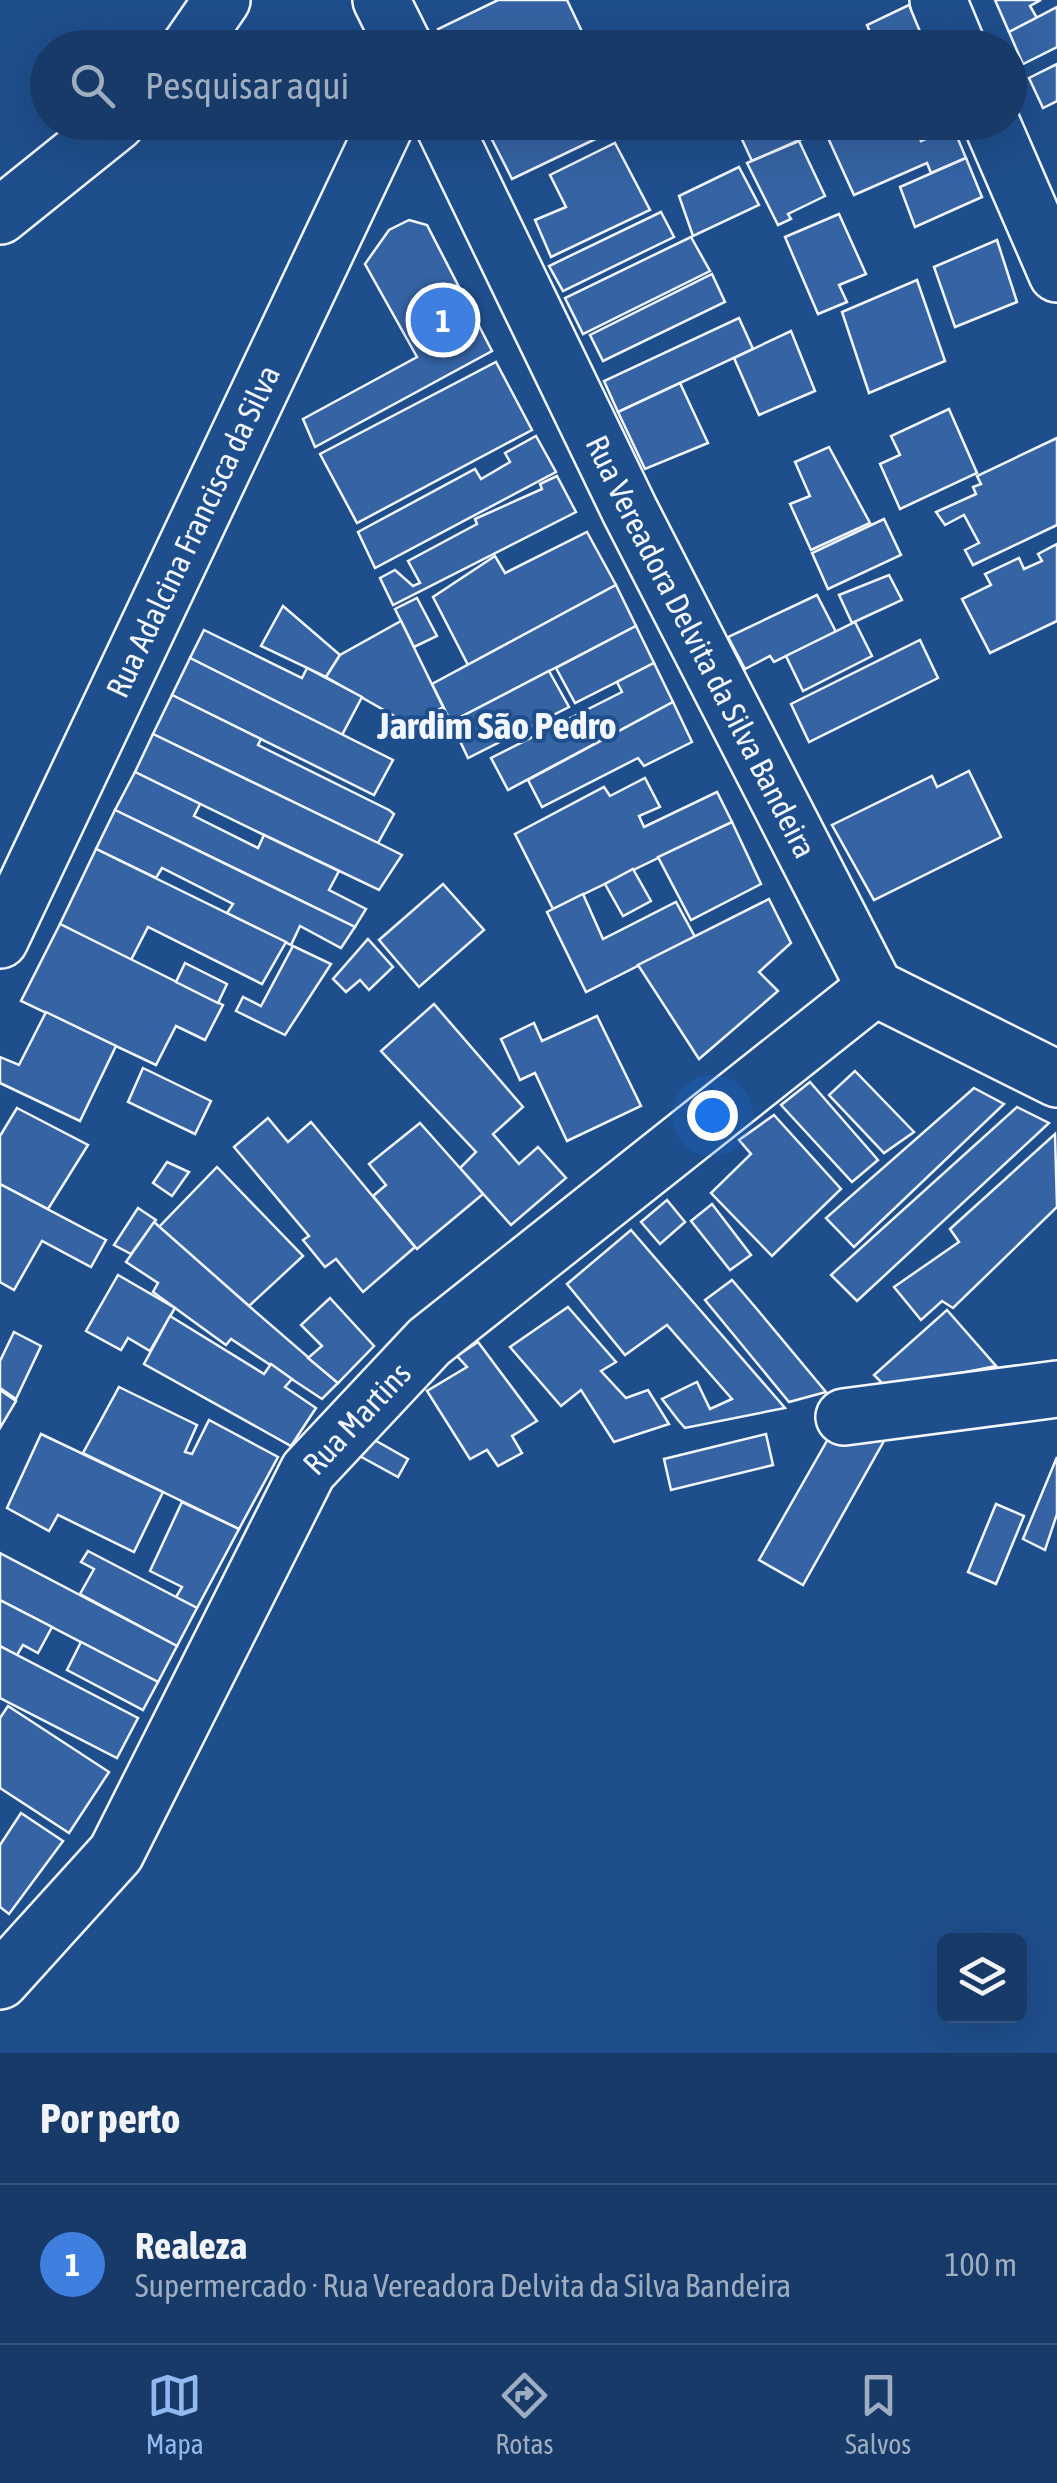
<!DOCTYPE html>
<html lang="pt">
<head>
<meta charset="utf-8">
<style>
  :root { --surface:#173a69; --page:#20416f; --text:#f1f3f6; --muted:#9eadc0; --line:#36547d; --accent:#90b9f0 }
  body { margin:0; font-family:"Asap Condensed",sans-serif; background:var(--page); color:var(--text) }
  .controls { position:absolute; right:30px; bottom:30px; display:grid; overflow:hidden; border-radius:15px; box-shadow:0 10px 40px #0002 }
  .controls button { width:90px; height:90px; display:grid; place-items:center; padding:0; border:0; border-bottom:2px solid var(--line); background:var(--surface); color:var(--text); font:50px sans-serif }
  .you { position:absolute; left:712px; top:1115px; width:35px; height:35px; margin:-25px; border:8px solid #fff; border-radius:50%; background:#1a73e8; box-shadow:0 0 0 15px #1a73e833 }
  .badge { display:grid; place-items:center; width:65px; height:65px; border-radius:50%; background:var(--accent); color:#fff; font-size:32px; font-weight:700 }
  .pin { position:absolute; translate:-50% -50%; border:5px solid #fff; box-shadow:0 2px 10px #0006 }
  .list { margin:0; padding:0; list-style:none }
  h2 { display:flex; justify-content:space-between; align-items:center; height:130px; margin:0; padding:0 40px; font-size:42px }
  h2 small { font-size:32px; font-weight:400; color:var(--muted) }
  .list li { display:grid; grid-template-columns:65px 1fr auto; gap:30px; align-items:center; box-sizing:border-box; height:160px; padding:0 40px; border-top:2px solid var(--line) }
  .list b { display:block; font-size:38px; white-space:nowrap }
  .list p { margin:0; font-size:32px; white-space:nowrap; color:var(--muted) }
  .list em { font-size:32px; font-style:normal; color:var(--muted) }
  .icon { flex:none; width:55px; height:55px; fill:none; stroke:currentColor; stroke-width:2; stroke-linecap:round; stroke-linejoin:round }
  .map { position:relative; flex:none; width:1057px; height:2053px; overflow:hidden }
  .search { position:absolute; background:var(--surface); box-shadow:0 10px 40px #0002; left:30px; right:30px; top:30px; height:110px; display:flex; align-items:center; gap:25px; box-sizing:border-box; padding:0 35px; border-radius:55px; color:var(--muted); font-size:38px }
  .sheet { height:290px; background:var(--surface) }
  nav { display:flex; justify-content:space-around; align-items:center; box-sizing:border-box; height:140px; border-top:2px solid var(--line); background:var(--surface); font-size:28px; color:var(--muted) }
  nav a { display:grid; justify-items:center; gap:5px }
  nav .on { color:var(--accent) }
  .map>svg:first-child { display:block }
  .building { fill:#3563a3; stroke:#f2f6ff; stroke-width:2.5 }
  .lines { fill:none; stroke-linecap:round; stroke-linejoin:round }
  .minor-casing { stroke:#f2f6ff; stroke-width:60 }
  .minor { stroke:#1f4e8c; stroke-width:55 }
  .labels { text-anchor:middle; stroke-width:8; stroke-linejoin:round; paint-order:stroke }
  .street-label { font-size:32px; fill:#f2f6ff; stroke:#1f4e8c }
  .quarter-label { font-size:38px; font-weight:bold; fill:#f2f6ff; stroke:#1f4e8c }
</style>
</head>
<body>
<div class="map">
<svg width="1057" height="2053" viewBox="0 0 1057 2053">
  <rect width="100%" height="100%" fill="#1f4e8c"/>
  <g class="building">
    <path d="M498,0H567L586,40L571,48H447L438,29Z"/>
    <path d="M995,0H1041L1030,6L1037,18L1009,32Z"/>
    <path d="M909,5L930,48H877L867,25Z"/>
    <path d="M1057,7V47L1023,64L1009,32Z"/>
    <path d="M1057,64V101L1043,108L1029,78Z"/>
    <path d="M483,122H631L512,179Z"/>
    <path d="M734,122H808L813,134L752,161Z"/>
    <path d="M839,122H935L917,131L921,141L953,127L966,158L931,173L927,163L854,195L824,129Z"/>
    <path d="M799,141L825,196L788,214L791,219L778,225L747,163Z"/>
    <path d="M615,143L650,210L551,257L535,220L566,207L550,175Z"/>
    <path d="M966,158L982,197L915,227L900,187Z"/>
    <path d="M739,167L759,205L693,236L679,196Z"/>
    <path d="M661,212L674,237L563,291L549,266Z"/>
    <path d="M839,214L866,274L839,285L847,302L818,314L785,237Z"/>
    <path d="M409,220L427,225L492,351L315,447L303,419L417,357L365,264L389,230Z"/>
    <path d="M691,237L710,271L583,334L565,298Z"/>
    <path d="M997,240L1017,302L955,327L934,267Z"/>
    <path d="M712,274L725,302L603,361L590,335Z"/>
    <path d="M917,280L945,361L869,393L842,312Z"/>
    <path d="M739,318L753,349L618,412L604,381Z"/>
    <path d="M791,331L815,391L759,415L734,358Z"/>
    <path d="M496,362L532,430L357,523L320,454Z"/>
    <path d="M680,383L708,443L645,469L618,412Z"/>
    <path d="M949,409L977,473L900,509L880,464L900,455L891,436Z"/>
    <path d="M536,436L556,472L375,568L358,532L475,469L481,479L510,462L505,453Z"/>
    <path d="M1057,438V525L973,565L965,550L979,543L964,515L945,525L936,512L976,494L973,487L981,484L977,476Z"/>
    <path d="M829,447L870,523L811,550L790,504L810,496L795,462Z"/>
    <path d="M557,476L576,512L393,605L380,578L395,570L413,586L420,583L408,561L477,524L475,519L542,489L540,484Z"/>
    <path d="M884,519L901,555L828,589L812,553Z"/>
    <path d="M587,532L616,585L468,665L433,597L495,556L505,573Z"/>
    <path d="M1057,544V621L990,653L962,599L991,585L985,574L1019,558L1024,569L1042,561L1038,554Z"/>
    <path d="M889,575L902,600L852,623L839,595Z"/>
    <path d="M616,585L636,626L451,722L432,684Z"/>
    <path d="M817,595L836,632L774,662L770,656L745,669L728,637Z"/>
    <path d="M417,598L437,636L414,647L395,609Z"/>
    <path d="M283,606L340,655L326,677L261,646Z"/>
    <path d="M401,621L443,707L412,726L326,677L340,655Z"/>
    <path d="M855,622L872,656L803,691L786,656Z"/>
    <path d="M636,626L654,663L575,703L556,668Z"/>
    <path d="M204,630L302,678L307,668L362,697L342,735L190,658Z"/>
    <path d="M920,640L938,678L809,742L791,704Z"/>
    <path d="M190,658L393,760L374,795L172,695Z"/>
    <path d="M654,663L673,702L508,790L491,758L622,692L617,682Z"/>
    <path d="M549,671L569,707L468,758L451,722Z"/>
    <path d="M172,695L261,739L258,745L389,810L394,814L378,843L153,734Z"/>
    <path d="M673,702L692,742L644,766L638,758L542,807L528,780Z"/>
    <path d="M153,734L378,843L402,855L379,890L264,835L135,772Z"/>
    <path d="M969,771L1001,837L874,900L832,825L932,776L937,787Z"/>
    <path d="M135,772L200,804L194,816L258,848L264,835L339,871L329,890L366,909L355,927L115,810Z"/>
    <path d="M645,778L660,807L639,816L644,827L717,792L732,822L553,909L515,834L604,787L610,796Z"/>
    <path d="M115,810L355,927L341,948L300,926L291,945L227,913L233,904L162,868L156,878L96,849Z"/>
    <path d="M732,822L761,884L691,920L658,857Z"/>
    <path d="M96,849L286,942L262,984L148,927L131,960L60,924Z"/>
    <path d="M633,869L651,901L623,916L605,884Z"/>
    <path d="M443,884L484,930L419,987L379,940Z"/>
    <path d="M583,894L603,939L676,902L695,937L586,992L547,912Z"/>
    <path d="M769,899L791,943L759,972L778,991L699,1059L638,965Z"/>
    <path d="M60,924L223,1005L205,1040L176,1026L156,1065L21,1001Z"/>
    <path d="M368,939L393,967L369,990L360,980L346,992L333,979Z"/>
    <path d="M293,946L331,964L285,1035L236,1011L243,997L261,1006Z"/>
    <path d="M185,963L227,984L218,1003L176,982Z"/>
    <path d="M434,1004L523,1107L493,1134L519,1164L538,1147L566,1178L511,1225L460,1168L476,1152L381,1051Z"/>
    <path d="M46,1012L116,1046L80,1121L0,1083V1057L19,1065Z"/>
    <path d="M597,1016L641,1106L567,1141L535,1073L520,1080L501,1039L534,1023L542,1041Z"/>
    <path d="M143,1068L211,1101L195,1134L128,1102Z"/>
    <path d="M855,1071L914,1132L884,1153L829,1095Z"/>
    <path d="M810,1082L878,1160L852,1182L781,1105Z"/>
    <path d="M974,1088L1004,1104L854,1247L826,1218Z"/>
    <path d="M1017,1107L1049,1123L857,1301L831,1275Z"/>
    <path d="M17,1108L88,1145L48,1209L0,1184V1136Z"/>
    <path d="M774,1115L841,1189L772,1256L711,1193L751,1154L739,1140Z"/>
    <path d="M268,1118L288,1142L311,1122L415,1247L363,1292L336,1259L325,1267L303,1240L309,1236L234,1147Z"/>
    <path d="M420,1123L483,1194L417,1249L373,1196L386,1185L369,1164Z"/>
    <path d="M1055,1134L1057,1207L953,1308L942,1301L921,1320L894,1287L959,1242L950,1229Z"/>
    <path d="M167,1162L189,1172L172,1196L153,1183Z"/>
    <path d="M217,1167L303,1256L249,1306L159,1227Z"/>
    <path d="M0,1184L106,1240L91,1267L42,1241L14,1290L0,1282Z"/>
    <path d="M667,1200L685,1222L660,1244L641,1222Z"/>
    <path d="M712,1204L751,1255L730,1270L691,1221Z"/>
    <path d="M138,1208L156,1220L131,1254L114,1245Z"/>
    <path d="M154,1222L249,1306L338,1383L322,1399L231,1339L226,1345L153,1292L158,1283L126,1262Z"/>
    <path d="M631,1230L694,1303L785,1408L685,1428L678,1420L662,1399L697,1382L710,1409L732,1399L667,1325L625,1355L567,1284Z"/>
    <path d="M118,1275L175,1308L150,1351L128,1338L121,1350L86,1331Z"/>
    <path d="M732,1280L756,1308L826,1392L789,1402L705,1300Z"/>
    <path d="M330,1298L374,1346L338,1383L308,1358L322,1346L301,1325Z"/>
    <path d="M568,1307L616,1362L601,1371L626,1398L648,1390L669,1424L614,1442L581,1390L561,1406L510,1347Z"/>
    <path d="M947,1310L996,1366L887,1388L874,1375Z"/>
    <path d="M170,1316L264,1374L271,1364L292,1379L285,1387L316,1408L291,1446L144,1364Z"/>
    <path d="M14,1332L41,1346L16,1399L0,1388V1361Z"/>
    <path d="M478,1342L537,1421L512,1436L522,1453L498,1466L487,1450L470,1459L427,1391L467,1367L457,1356Z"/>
    <path d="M119,1387L197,1425L185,1452L192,1454L209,1420L278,1457L239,1529L83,1453Z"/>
    <path d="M0,1390L16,1401L0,1428Z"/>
    <path d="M832,1432H889L803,1585L759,1560Z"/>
    <path d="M41,1434L163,1492L134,1552L58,1515L49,1531L7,1508Z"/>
    <path d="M766,1434L773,1465L671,1490L664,1459Z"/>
    <path d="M371,1438L408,1459L398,1477L356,1454Z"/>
    <path d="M1057,1457V1514L1045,1550L1023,1539Z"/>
    <path d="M182,1502L239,1529L197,1608L176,1597L182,1587L150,1571Z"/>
    <path d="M996,1504L1024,1516L996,1584L968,1572Z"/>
    <path d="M88,1551L197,1608L177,1646L80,1594L94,1569L81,1562Z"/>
    <path d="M0,1553L177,1646L158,1682L0,1600Z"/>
    <path d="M0,1600L52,1627L38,1653L23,1645L17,1655L0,1646Z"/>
    <path d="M81,1642L158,1682L143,1710L67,1670Z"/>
    <path d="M0,1646L138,1718L117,1758L0,1698Z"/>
    <path d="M8,1706L109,1772L69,1833L0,1788V1718Z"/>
    <path d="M21,1813L63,1841L9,1914L0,1907V1845Z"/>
  </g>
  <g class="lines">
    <defs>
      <g id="minor">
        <path d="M381,0L405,48"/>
        <path d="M938,0L958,48"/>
        <path d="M189,48L222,0"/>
        <path id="s1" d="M442,122L630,511L875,988L1057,1079"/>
        <path d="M991,122L1057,274"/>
        <path d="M0,216L117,122"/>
        <path id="s2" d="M0,940L387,122"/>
        <path d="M844,1417L1057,1389"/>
        <path id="s3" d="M0,1981L116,1853L308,1471L429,1342L875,988"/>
      </g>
    </defs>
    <use href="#minor" class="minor-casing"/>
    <use href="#minor" class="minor"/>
  </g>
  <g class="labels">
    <g class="street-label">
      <text dy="11" stroke="none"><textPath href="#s2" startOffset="452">Rua Adalcina Francisca da Silva</textPath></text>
      <text dy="11" stroke="none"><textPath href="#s1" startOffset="585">Rua Vereadora Delvita da Silva Bandeira</textPath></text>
      <text dy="11" stroke="none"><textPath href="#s3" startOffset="672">Rua Martins</textPath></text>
    </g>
    <g class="quarter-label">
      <text x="497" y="739">Jardim São Pedro</text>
    </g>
  </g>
</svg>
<div class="controls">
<button><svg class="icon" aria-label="layers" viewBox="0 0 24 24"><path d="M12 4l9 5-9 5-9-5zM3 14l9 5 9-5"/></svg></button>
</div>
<div class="you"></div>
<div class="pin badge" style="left:443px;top:320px;background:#3f7fe0">1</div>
<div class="search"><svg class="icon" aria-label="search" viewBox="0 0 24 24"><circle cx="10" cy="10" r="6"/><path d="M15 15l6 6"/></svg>Pesquisar aqui</div>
</div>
<section class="sheet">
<h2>Por perto<small></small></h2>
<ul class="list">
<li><span class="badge" style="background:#3f7fe0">1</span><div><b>Realeza</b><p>Supermercado · Rua Vereadora Delvita da Silva Bandeira</p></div><em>100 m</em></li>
</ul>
</section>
<nav>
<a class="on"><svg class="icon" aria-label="map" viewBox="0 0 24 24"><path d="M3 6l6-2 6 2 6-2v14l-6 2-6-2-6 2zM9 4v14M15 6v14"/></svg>Mapa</a>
<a><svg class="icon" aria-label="directions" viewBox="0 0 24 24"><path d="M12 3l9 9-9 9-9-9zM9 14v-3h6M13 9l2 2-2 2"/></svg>Rotas</a>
<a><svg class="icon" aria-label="saved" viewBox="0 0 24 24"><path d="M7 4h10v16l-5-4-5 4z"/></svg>Salvos</a>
</nav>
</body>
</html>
